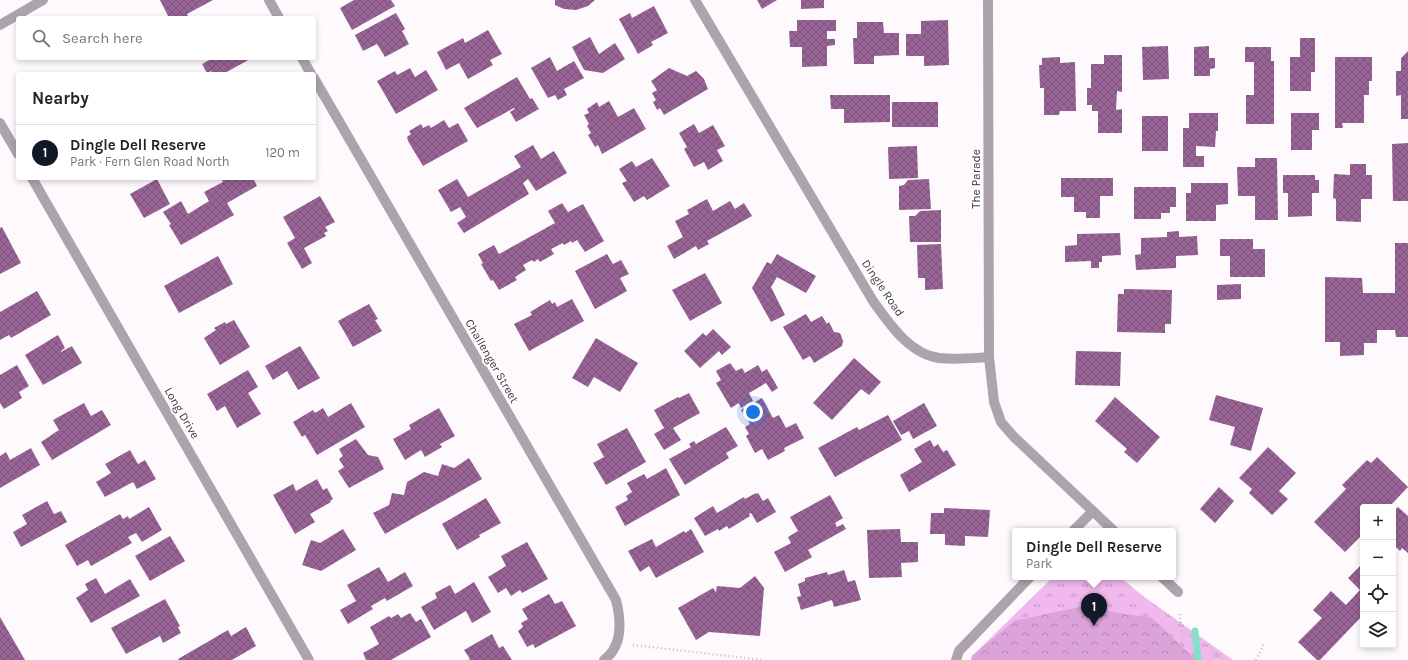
<!DOCTYPE html>
<html lang="en">
<head>
<meta charset="utf-8">
<style>
  :root { --surface:#fff; --page:#f2f2f2; --text:#222; --muted:#767676; --line:#e0e0e0; --accent:#111827 }
  body { margin:0; font-family:Karla,sans-serif; background:var(--page); color:var(--text) }
  .controls { position:absolute; right:12px; bottom:12px; display:grid; overflow:hidden; border-radius:4px; box-shadow:0 2px 6px #0003 }
  .controls button { width:36px; height:36px; display:grid; place-items:center; padding:0; border:0; border-bottom:1px solid var(--line); background:var(--surface); color:var(--text); font:20px sans-serif }
  .you { position:absolute; left:753px; top:412px; width:14px; height:14px; margin:-10px; border:3px solid #fff; border-radius:50%; background:#1a73e8; box-shadow:0 0 0 6px #1a73e833 }
  .badge { display:grid; place-items:center; width:26px; height:26px; border-radius:50%; background:var(--accent); color:#fff; font-size:13px; font-weight:700 }
  .pin { position:absolute; translate:-50% -33px; filter:drop-shadow(0 1px 2px #0008) }
  .pin::after { content:''; position:absolute; top:21px; width:14px; height:12px; background:inherit; clip-path:polygon(0 0,100% 0,50% 100%) }
  .popup { position:absolute; left:1012px; top:528px; width:164px; height:52px; box-sizing:border-box; display:grid; place-content:center; border-radius:4px; background:var(--surface); filter:drop-shadow(0 1px 3px #0005); font-size:13px; white-space:nowrap; color:var(--muted) }
  .popup b { font-size:15px; color:var(--text) }
  .popup::after { content:''; position:absolute; left:50%; top:100%; margin-left:-8px; border:8px solid transparent; border-top-color:var(--surface) }
  .list { margin:0; padding:0; list-style:none }
  h2 { display:flex; justify-content:space-between; align-items:center; height:52px; margin:0; padding:0 16px; font-size:17px }
  h2 small { font-size:13px; font-weight:400; color:var(--muted) }
  .list li { display:grid; grid-template-columns:26px 1fr auto; gap:12px; align-items:center; box-sizing:border-box; height:56px; padding:0 16px; border-top:1px solid var(--line) }
  .list b { display:block; font-size:15px; white-space:nowrap }
  .list p { margin:0; font-size:13px; white-space:nowrap; color:var(--muted) }
  .list em { font-size:13px; font-style:normal; color:var(--muted) }
  .icon { flex:none; width:22px; height:22px; fill:none; stroke:currentColor; stroke-width:2; stroke-linecap:round; stroke-linejoin:round }
  .map { position:relative; flex:none; width:1408px; height:660px; overflow:hidden }
  .search { position:absolute; background:var(--surface); box-shadow:0 2px 6px #0003; left:16px; top:16px; width:300px; height:44px; display:flex; align-items:center; gap:10px; box-sizing:border-box; padding:0 14px; border-radius:4px; color:var(--muted); font-size:15px }
  .panel { position:absolute; background:var(--surface); box-shadow:0 2px 6px #0003; left:16px; top:72px; width:300px; height:108px; border-radius:4px }
  .map>svg:first-child { display:block }
  .grass { fill:url(#grass-tufts) }
  .forest { fill:url(#forest-crowns) }
  .lines { fill:none; stroke-linecap:round; stroke-linejoin:round }
  .stream { stroke:#83e1c9; stroke-width:7 }
  .building { fill:url(#building-cross-hatch) }
  .path { stroke:#c4bdc3; stroke-width:2.5; stroke-dasharray:1 3; stroke-linecap:butt }
  .minor { stroke:#ada3ac; stroke-width:10 }
  .labels { text-anchor:middle; stroke-width:4; stroke-linejoin:round; paint-order:stroke }
  .street-label { font-size:12px; fill:#3f353e; stroke:#fff }
</style>
</head>
<body>
<div class="map">
<svg width="1408" height="660" viewBox="0 0 1408 660">
  <defs>
    <pattern id="grass-tufts" width="24" height="20" patternUnits="userSpaceOnUse"><rect width="24" height="20" fill="#f1b8ed"/><path d="M3 7l-1-3M5 7V3M7 7l1-3M15 17l-1-3M17 17v-4M19 17l1-3" fill="none" stroke="#c596c1"/></pattern>
    <pattern id="forest-crowns" width="20" height="18" patternUnits="userSpaceOnUse"><rect width="20" height="18" fill="#dca3d8"/><path d="M2 6a3 3 0 1 1 6 0M12 15a3 3 0 1 1 6 0" fill="none" stroke="#b486b1"/></pattern>
    <pattern id="building-cross-hatch" width="8" height="8" patternUnits="userSpaceOnUse"><rect width="8" height="8" fill="#986495"/><path d="M0 0l8 8M0 8l8-8" fill="none" stroke="#7d537b"/></pattern>
  </defs>
  <rect width="100%" height="100%" fill="#fef9fd"/>
  <path class="grass" d="M1053,577H1120L1143,596L1233,660H971L972,656Z"/>
  <path class="forest" d="M1080,607L1152,618L1196,660H971L972,656L1014,621Z"/>
  <g class="lines">
    <path class="stream" d="M1195,631L1198,660"/>
  </g>
  <g class="building">
    <path d="M160,0H213L187,14L189,18H169Z"/>
    <path d="M354,0H391L395,6L352,30L340,8Z"/>
    <path d="M555,0H595L588,6L576,10L564,9L555,5Z"/>
    <path d="M757,0H777L762,9Z"/>
    <path d="M801,0H824V8L801,9Z"/>
    <path d="M654,6L668,33L651,42L653,45L638,54L619,19L630,13L632,18Z"/>
    <path d="M396,13L405,29L402,31L409,44L385,57L377,44L363,51L355,35Z"/>
    <path d="M797,20H836V31H827V39H835V45L827,46V66L802,67V47H790L789,31H797Z"/>
    <path d="M948,20L949,65L924,66V56H906V34H921V21Z"/>
    <path d="M857,22H883L884,33H899V55L874,56V64H854L853,38H857Z"/>
    <path d="M488,30L502,54L490,60L493,65L468,79L459,63L446,70L437,52L463,38L465,43Z"/>
    <path d="M590,37L599,54L615,43L625,59L603,73L584,70L572,47Z"/>
    <path d="M1300,38H1315V72H1311V91H1290V57H1300Z"/>
    <path d="M1168,46L1169,79L1143,80L1142,47Z"/>
    <path d="M1209,46V58H1215V68L1210,69V76H1194V47Z"/>
    <path d="M1245,47H1271V61H1274V124H1246V95H1254V62H1245Z"/>
    <path d="M1408,51V119H1401V95L1396,96V71H1401V58Z"/>
    <path d="M1104,55H1122V92L1117,91L1116,110L1122,109V133H1098V111H1092V105H1087V88H1091V64H1104Z"/>
    <path d="M550,57L557,71L574,61L584,78L564,89L567,95L558,100L555,95L548,98L531,68Z"/>
    <path d="M1060,57V63L1075,62L1076,111H1060L1059,115H1044V88H1040L1039,65H1042V58Z"/>
    <path d="M1335,57H1372V81H1369V95H1364V123H1342L1343,128H1335Z"/>
    <path d="M210,58H252L223,74H212L211,71L207,73L202,64L211,59Z"/>
    <path d="M410,68L415,77L426,70L438,90L396,114L377,81L395,71L397,75Z"/>
    <path d="M669,68L687,76L696,71L704,79L708,89L664,115L660,108L657,110L653,102L656,100L652,93L657,90L651,81Z"/>
    <path d="M517,77L530,99L532,98L539,109L516,122L510,112L515,109L514,108L477,128L464,108Z"/>
    <path d="M830,95H890V122L844,123V109H831Z"/>
    <path d="M609,101L618,117L634,108L646,129L602,154L598,145L595,147L588,135L591,133L587,126L589,124L584,115L589,113L587,109L597,102L599,107Z"/>
    <rect x="892" y="102" width="46" height="25"/>
    <path d="M1189,113H1218V131H1216L1215,147L1196,146V156H1204V167H1183V128H1189Z"/>
    <path d="M1291,113H1319V130H1312V150H1291Z"/>
    <rect x="1142" y="116" width="26" height="35"/>
    <path d="M444,120L449,128L458,123L468,141L423,166L408,141L407,137L411,134L409,131L421,124L423,128L429,125L431,128Z"/>
    <path d="M694,124L699,133L713,125L725,146L717,150L723,161L708,170L704,162L694,167L684,149L687,147L679,133Z"/>
    <path d="M1408,143V201H1393L1392,144Z"/>
    <path d="M533,145L541,159L554,151L567,173L536,191L528,179L523,183L529,194L464,233L457,223L466,217L460,207L451,212L438,190L457,179L468,197L521,167L514,156Z"/>
    <path d="M917,146L918,178L889,179L888,147Z"/>
    <path d="M652,158L670,186L647,200L644,196L634,202L622,183L627,181L619,169L632,161L636,167Z"/>
    <path d="M1255,158H1277L1278,220H1255V196H1238L1237,167H1255Z"/>
    <path d="M1350,164H1366V175H1372V199H1361V222L1336,221V199L1333,198L1334,174L1350,175Z"/>
    <path d="M1283,175H1315V180H1319V193H1312V216L1288,217V193H1283Z"/>
    <path d="M221,178H253L257,186L227,203L234,215L181,245L169,225L171,224L163,212L181,201L188,214L209,201L204,192L223,182Z"/>
    <path d="M1061,178H1113V196H1100V218H1086V212H1074V197H1061Z"/>
    <path d="M157,179L170,204L144,218L130,194Z"/>
    <path d="M929,179L931,209L899,210V186L904,185L908,180Z"/>
    <path d="M1191,183H1228V204L1216,205V221H1186V193H1191Z"/>
    <path d="M1134,187H1176V207H1170V213H1161V219H1134Z"/>
    <path d="M320,196L335,222L325,227L328,231L324,233L326,236L304,248L312,263L302,269L287,243L295,238L283,217Z"/>
    <path d="M707,199L713,211L730,201L735,209L744,203L752,216L707,241L709,244L698,250L696,246L674,259L667,246L683,237L675,221L689,214L687,210Z"/>
    <path d="M562,203L568,212L583,204L604,241L585,252L577,240L572,243L571,241L564,245L563,243L551,249L554,254L540,262L538,259L534,262L532,260L523,265L526,270L515,277L517,280L499,290L493,280L491,281L481,264L483,263L478,254L494,245L499,254L555,223L548,211Z"/>
    <path d="M941,210V242H910L909,216H915L920,211Z"/>
    <path d="M2,227L21,263L0,274V228Z"/>
    <path d="M1179,231V237L1197,236L1198,255L1176,256V268L1136,270L1135,255L1141,254V238L1167,237V232Z"/>
    <path d="M1120,233L1121,255L1102,256V262H1099V268H1091V261L1065,262V246L1077,245V234Z"/>
    <path d="M1220,239H1253V249H1265V277H1230V256H1220Z"/>
    <path d="M1395,243H1408V337H1396L1395,330H1377V343H1364V355L1340,356V342H1325V277L1362,278L1363,293H1395Z"/>
    <path d="M941,244L943,289L925,290V278H918L917,245Z"/>
    <path d="M607,254L613,264L621,260L629,274L620,278L627,291L595,309L575,271Z"/>
    <path d="M777,254L816,276L806,293L777,277L771,287L785,315L771,322L752,288L767,262L771,264Z"/>
    <path d="M218,256L233,284L179,313L164,286Z"/>
    <path d="M705,273L722,303L690,321L672,290Z"/>
    <path d="M1241,284V299L1217,300V285Z"/>
    <path d="M1124,289L1172,290L1171,324H1165V333L1117,332L1118,294H1124Z"/>
    <path d="M37,291L51,315L11,338L9,335L0,340V312Z"/>
    <path d="M572,299L584,321L529,351L514,324L532,315L530,312L550,300L552,304L555,302L557,307Z"/>
    <path d="M369,304L378,319L375,320L382,331L353,347L338,321Z"/>
    <path d="M806,314L811,322L822,316L827,324L829,322L834,332L840,333L843,341L842,346L814,363L810,356L803,360L783,327Z"/>
    <path d="M234,320L250,347L220,365L204,338L216,330L214,328L225,322L226,324Z"/>
    <path d="M713,329L731,347L722,355L719,351L700,368L684,351L703,333L706,336Z"/>
    <path d="M58,335L65,348L61,351V352L72,346L82,363L43,385L25,355Z"/>
    <path d="M596,338L638,363L620,392L594,377L588,387L572,378Z"/>
    <path d="M300,346L320,378L298,390L287,371L273,380L265,366Z"/>
    <path d="M1076,351L1121,352L1120,386L1075,385Z"/>
    <path d="M854,358L881,382L869,395L861,389L832,420L813,403Z"/>
    <path d="M730,363L736,371L742,368L745,373L758,365L762,372L767,369L778,388L772,392L766,383L749,393L753,401L741,408L739,403L731,408L716,383L721,380L716,371Z"/>
    <path d="M17,365L29,386L19,392L22,398L4,409L0,403V375Z"/>
    <path d="M248,370L258,387L248,393L261,414L237,428L225,406L217,411L207,394Z"/>
    <path d="M689,393L700,413L673,428L681,440L664,450L654,434L664,428L654,410L678,397L679,398Z"/>
    <path d="M1216,395L1263,408L1251,451L1230,445L1235,427L1209,420Z"/>
    <path d="M1115,397L1160,437L1137,463L1124,452L1127,449L1095,421Z"/>
    <path d="M762,398L773,418L779,415L786,428L796,423L804,438L784,448L785,451L768,460L762,449L755,453L746,436L749,434L745,427L750,424L741,410Z"/>
    <path d="M84,403L91,416L102,410L111,425L52,460L41,442L59,430L53,420Z"/>
    <path d="M351,403L365,427L317,455L305,435L302,437L293,422L313,410L315,413L323,408L328,417Z"/>
    <path d="M924,403L937,426L913,439L909,431L901,435L893,421Z"/>
    <path d="M439,408L455,436L440,444L442,447L425,457L421,450L405,460L393,439L411,429L409,425Z"/>
    <path d="M888,415L902,440L835,477L818,448L857,427L859,430Z"/>
    <path d="M726,427L738,446L726,453L729,458L685,485L669,459L691,447L689,444L694,441L696,444Z"/>
    <path d="M627,428L646,462L606,485L593,463L604,457L597,444Z"/>
    <path d="M356,439L368,455L378,457L384,469L349,488L338,471L344,467L339,459L343,456L339,449Z"/>
    <path d="M930,440L934,447L938,444L943,452L947,450L956,465L909,492L900,475L922,462L914,449Z"/>
    <path d="M1268,447L1296,473L1279,491L1288,499L1272,515L1249,493L1252,489L1239,478Z"/>
    <path d="M31,448L40,465L0,488V456L6,452L10,460Z"/>
    <path d="M130,450L138,464L145,460L156,479L137,489L133,482L105,497L96,482L111,473L105,464Z"/>
    <path d="M1377,457L1408,487L1389,507H1363V534L1345,552L1314,522L1346,489L1342,485L1367,460L1371,463Z"/>
    <path d="M469,458L482,479L385,534L373,513L389,505L392,493L404,495L407,482L424,472L438,476L442,464L454,468Z"/>
    <path d="M666,468L680,495L625,526L615,507L628,500L626,496L632,492L627,483L644,474L647,479Z"/>
    <path d="M317,479L323,490L327,488L333,499L330,501L331,502L310,514L315,522L295,534L273,495L293,484L296,491Z"/>
    <path d="M1219,487L1234,501L1215,523L1200,509Z"/>
    <path d="M756,493V494L758,493L763,501L768,498L776,512L757,523L751,513L749,514L750,516L729,529L727,526L719,531L718,529L705,536L694,518L713,506L717,513L744,497L745,499Z"/>
    <path d="M830,495L843,518L835,523L837,527L843,524L846,529L808,550L812,557L785,572L774,552L791,543L788,537L798,531L790,517Z"/>
    <path d="M486,498L501,523L479,535L480,537L457,550L442,524Z"/>
    <path d="M47,501L54,514L61,511L67,522L21,547L13,532L27,524L22,515Z"/>
    <path d="M149,507L162,530L142,542L136,533L128,537L132,543L91,566L88,560L77,566L65,545L120,514L123,519L128,516L129,519Z"/>
    <path d="M1398,507L1408,516V553L1402,548L1400,551L1393,544L1394,540L1393,513Z"/>
    <path d="M944,508L990,510L988,537L965,536V546L945,545V534H930L931,513H944Z"/>
    <path d="M343,529L356,550L321,571L302,565L311,540L320,543Z"/>
    <path d="M691,529L704,552L656,578L649,566L640,572L628,551L652,539L656,547L684,531L685,533Z"/>
    <path d="M900,529L901,542H918V562L901,563L902,577L869,578L867,530Z"/>
    <path d="M170,536L185,561L150,581L135,556Z"/>
    <path d="M527,542L548,579L522,593L520,590L511,596L506,588L498,593L488,577L506,566L501,556Z"/>
    <path d="M1363,563V615L1320,660H1317L1298,642L1322,618L1313,610L1331,591L1346,605L1360,590L1348,578Z"/>
    <path d="M379,567L388,582L405,572L413,586L387,601L385,598L371,606L373,609L348,624L340,610L356,601L347,585Z"/>
    <path d="M844,570L848,582L855,580L861,600L834,607L832,600L801,610L797,597L801,596L798,584L805,581V578L827,572L828,575Z"/>
    <path d="M755,576L764,588L760,636L709,632L696,640L678,608L713,588L716,592L717,586L740,588Z"/>
    <path d="M96,578L105,594L130,579L140,596L91,623L76,598L88,590L85,584Z"/>
    <path d="M474,582L491,612L472,623L466,611L434,630L421,607L437,598L435,593L450,585L455,594Z"/>
    <path d="M549,594L555,604L562,601L576,626L535,648L533,644L527,647L518,631L523,627L521,623L528,619L522,609Z"/>
    <path d="M165,599L180,626L178,627L181,633L163,643L160,636L126,654L111,628Z"/>
    <path d="M410,613L416,622L421,619L431,637L391,660H366L363,653L379,644L370,627L389,616L391,618L398,614L401,618Z"/>
    <path d="M0,617L25,660H0Z"/>
    <path d="M246,627L256,646L232,660H179L178,659L228,630L231,636Z"/>
    <path d="M492,634L499,648L503,646L512,660H468L470,659L464,650Z"/>
  </g>
  <g class="lines">
    <g class="path">
      <path d="M1180,614L1183,660"/>
      <path d="M1180,622L1192,636L1200,638L1223,660"/>
      <path d="M633,645L763,660"/>
      <path d="M1256,660L1264,644"/>
    </g>
    <g class="minor">
      <path d="M269,0L279,18"/>
      <path d="M695,0L873,301C889,323 909,354 939,358C955,360 973,358 989,357L994,402L1001,422L1014,437L1114,531"/>
      <path d="M988,0L989,357"/>
      <path d="M0,25L43,0"/>
      <path d="M302,58L311,74"/>
      <path d="M314,78L616,600C621,620 623,646 604,660"/>
      <path d="M0,123L18,154"/>
      <path d="M32,178L309,660"/>
      <path d="M1073,531L1093,511"/>
      <path d="M1162,577L1178,592"/>
      <path d="M956,660L959,651L1030,577"/>
    </g>
  </g>
  <g class="labels">
    <g class="street-label">
      <text transform="translate(976 179) rotate(-90)" y="4">The Parade</text>
      <text transform="translate(883 288) rotate(56)" y="4">Dingle Road</text>
      <text transform="translate(492 361) rotate(60)" y="4">Challenger Street</text>
      <text transform="translate(182 413) rotate(60)" y="4">Long Drive</text>
    </g>
  </g>
</svg>
<div class="controls">
<button>+</button>
<button>−</button>
<button><svg class="icon" aria-label="locate" viewBox="0 0 24 24"><circle cx="12" cy="12" r="6"/><path d="M12 2v4M12 18v4M2 12h4M18 12h4"/></svg></button>
<button><svg class="icon" aria-label="layers" viewBox="0 0 24 24"><path d="M12 4l9 5-9 5-9-5zM3 14l9 5 9-5"/></svg></button>
</div>
<div class="you"></div>
<div class="pin badge" style="left:1094px;top:626px">1</div>
<div class="popup"><b>Dingle Dell Reserve</b>Park</div>
<div class="search"><svg class="icon" aria-label="search" viewBox="0 0 24 24"><circle cx="10" cy="10" r="6"/><path d="M15 15l6 6"/></svg>Search here</div>
<section class="panel">
<h2>Nearby<small></small></h2>
<ul class="list">
<li><span class="badge">1</span><div><b>Dingle Dell Reserve</b><p>Park · Fern Glen Road North</p></div><em>120 m</em></li>
</ul>
</section>
</div>
</body>
</html>
